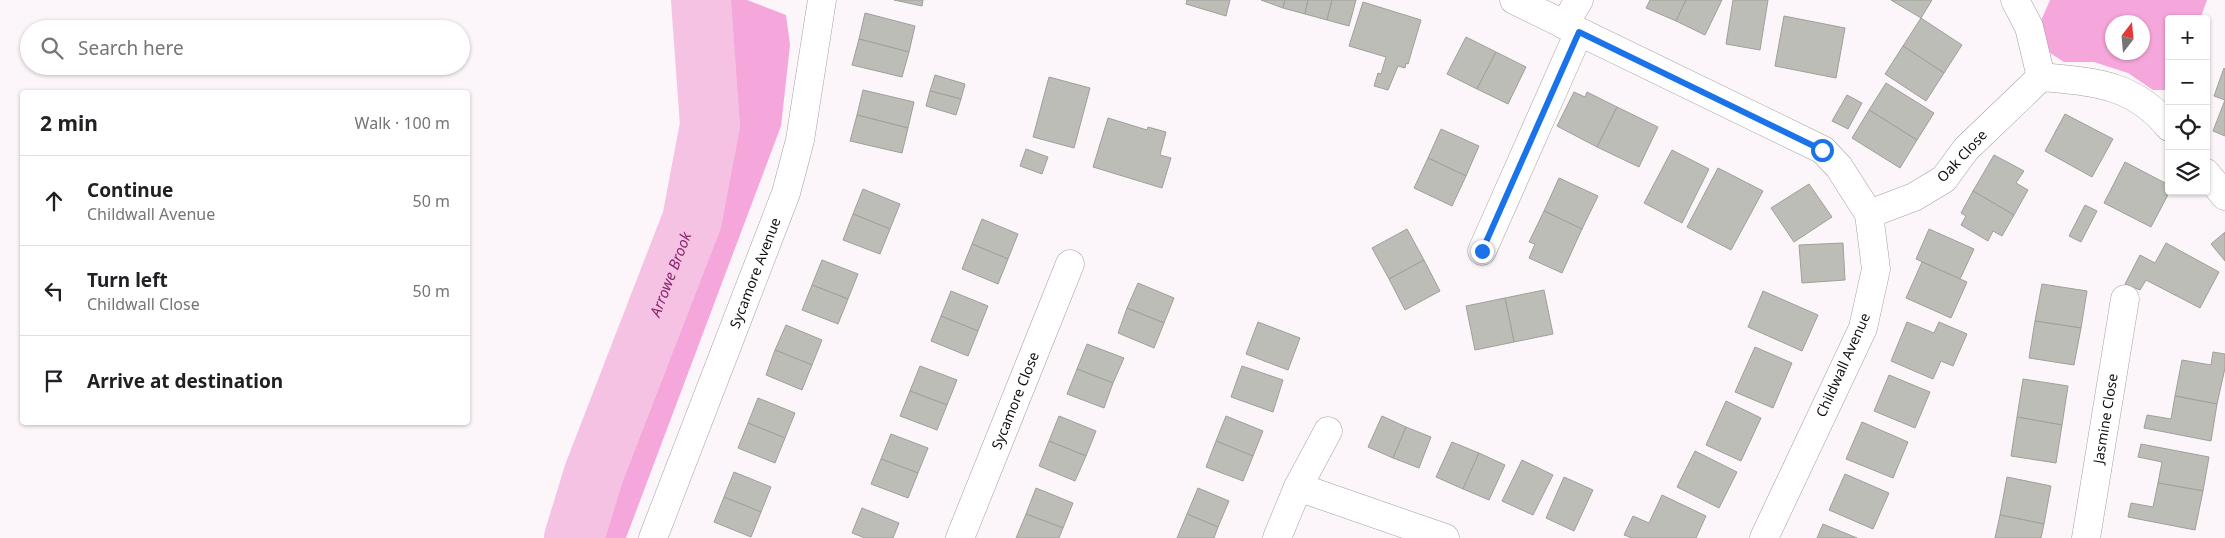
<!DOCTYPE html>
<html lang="en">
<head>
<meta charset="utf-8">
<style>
  :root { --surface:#fff; --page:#f6f6f6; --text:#202124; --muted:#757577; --line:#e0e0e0 }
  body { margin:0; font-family:"Noto Sans",sans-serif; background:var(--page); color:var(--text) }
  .controls { position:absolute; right:15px; top:15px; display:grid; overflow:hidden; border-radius:5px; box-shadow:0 1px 4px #0004 }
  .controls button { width:45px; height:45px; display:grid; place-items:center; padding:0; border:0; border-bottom:1px solid var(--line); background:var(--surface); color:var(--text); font:25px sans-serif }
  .compass { position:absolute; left:2105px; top:15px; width:45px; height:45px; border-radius:50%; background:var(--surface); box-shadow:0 1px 4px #0004; rotate:16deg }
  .stop { position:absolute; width:15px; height:15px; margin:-11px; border:4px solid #1a73e8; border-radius:50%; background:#fff }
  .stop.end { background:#1a73e8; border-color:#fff; box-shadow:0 1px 5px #0008 }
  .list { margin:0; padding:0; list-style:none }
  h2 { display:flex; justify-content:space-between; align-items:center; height:65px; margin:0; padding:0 20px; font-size:21px }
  h2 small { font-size:16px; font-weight:400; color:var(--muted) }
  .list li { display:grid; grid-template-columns:32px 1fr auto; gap:15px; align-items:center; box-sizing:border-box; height:90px; padding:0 20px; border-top:1px solid var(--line) }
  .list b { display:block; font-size:19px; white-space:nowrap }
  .list p { margin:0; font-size:16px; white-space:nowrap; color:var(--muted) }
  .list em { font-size:16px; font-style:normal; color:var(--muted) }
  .icon { flex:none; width:28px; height:28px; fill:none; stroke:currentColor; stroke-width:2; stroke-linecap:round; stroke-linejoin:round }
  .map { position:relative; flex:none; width:2225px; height:538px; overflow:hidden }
  .search { position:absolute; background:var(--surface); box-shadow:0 1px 4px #0004; left:20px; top:20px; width:450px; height:55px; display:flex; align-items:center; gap:12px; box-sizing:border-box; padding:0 18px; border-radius:28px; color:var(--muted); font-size:19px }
  .panel { position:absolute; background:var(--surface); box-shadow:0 1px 4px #0004; left:20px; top:90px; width:450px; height:335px; border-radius:5px }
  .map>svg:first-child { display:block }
  .green { fill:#f5a6db; fill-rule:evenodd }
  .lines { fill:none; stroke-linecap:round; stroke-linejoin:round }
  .river { stroke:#f6c2e4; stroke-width:60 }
  .building { fill:#bcbdb6; stroke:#9fa099 }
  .minor-casing { stroke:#a69fa3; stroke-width:29 }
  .minor { stroke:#fff; stroke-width:28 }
  .route { stroke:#1a73e8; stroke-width:6 }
  .labels { text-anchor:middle; stroke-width:4; stroke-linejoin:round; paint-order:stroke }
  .street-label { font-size:14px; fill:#120f11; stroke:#fff }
  .water-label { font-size:15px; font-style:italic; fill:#87266e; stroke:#fff }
</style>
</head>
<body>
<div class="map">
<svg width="2225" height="538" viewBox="0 0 2225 538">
  <rect width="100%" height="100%" fill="#fcf5f9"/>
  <g class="green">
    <path d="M701,0H747L786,15L790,45L781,126L626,538H574L594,473L692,219L710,125Z"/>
    <path d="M2050,0H2207L2200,19H2169V90H2153L2128,73L2094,62H2064L2044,49L2040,23ZM2112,22H2142V52H2112Z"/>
  </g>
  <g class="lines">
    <path class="river" id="s1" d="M574,538L594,473L692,220L710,125L701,0"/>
  </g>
  <g class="building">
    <path d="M894,0H923L922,6Z"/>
    <path d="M1187,0H1230L1226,16L1186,4Z"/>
    <path d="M1261,0H1285L1283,8Z"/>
    <path d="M1285,0H1308L1305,14L1283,8Z"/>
    <path d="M1308,0H1332L1327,20L1305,14Z"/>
    <path d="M1332,0H1356L1349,26L1327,20Z"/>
    <path d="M1650,0H1686L1676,21L1646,8Z"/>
    <path d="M1686,0H1722L1705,35L1676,21Z"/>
    <path d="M1733,0H1768L1760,50L1726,44Z"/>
    <path d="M1891,0H1932L1921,18Z"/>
    <path d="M1363,2L1421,20L1408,64L1406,63L1405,68L1398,66L1388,90L1374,86L1378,73L1381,74L1386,57L1349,46Z"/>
    <path d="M865,13L915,26L909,52L859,39Z"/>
    <path d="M1784,16L1845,28L1836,78L1775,66Z"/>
    <path d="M1921,18L1962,45L1944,73L1903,46Z"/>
    <path d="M1466,37L1496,52L1477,89L1447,74Z"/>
    <path d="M859,39L909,52L902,77L852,65Z"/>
    <path d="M1903,46L1944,73L1926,101L1885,74Z"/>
    <path d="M1496,52L1526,67L1508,104L1477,89Z"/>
    <path d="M2224,68L2225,69V100L2214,96Z"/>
    <path d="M935,75L965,84L961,99L930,91Z"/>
    <path d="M1049,77L1090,88L1074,148L1033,137Z"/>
    <path d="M1886,83L1934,113L1917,140L1869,110Z"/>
    <path d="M863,90L914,102L908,128L857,115Z"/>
    <path d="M930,91L961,99L956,115L926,106Z"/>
    <path d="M1574,92L1585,97L1587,92L1617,107L1597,147L1557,126Z"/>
    <path d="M1847,95L1862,103L1848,129L1832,121Z"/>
    <path d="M2225,100V136L2213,131Z"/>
    <path d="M1617,107L1658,127L1639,167L1597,147Z"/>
    <path d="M1869,110L1917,140L1900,168L1852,138Z"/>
    <path d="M2065,114L2113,139L2092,177L2045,151Z"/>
    <path d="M857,115L908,128L902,153L850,141Z"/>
    <path d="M1108,118L1147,130L1148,127L1166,132L1160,155L1171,158L1162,188L1093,167Z"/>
    <path d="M1441,129L1479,146L1466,176L1428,158Z"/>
    <path d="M1026,149L1048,157L1042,174L1020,166Z"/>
    <path d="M1672,150L1709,169L1682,223L1644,203Z"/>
    <path d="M1994,155L2024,171L2016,183L2028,190L2014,215L1973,191Z"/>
    <path d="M1428,158L1466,176L1452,206L1414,188Z"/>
    <path d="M2125,162L2169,185L2170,191L2151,227L2104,203Z"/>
    <path d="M1718,168L1763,191L1731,250L1687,227Z"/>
    <path d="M1559,178L1598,196L1582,229L1544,211Z"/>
    <path d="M1809,184L1832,217L1794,242L1771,208Z"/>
    <path d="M863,189L900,204L890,229L853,214Z"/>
    <path d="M1973,191L2014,215L2002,236L1993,231L1988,241L1961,225L1966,216L1961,213Z"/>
    <path d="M2085,205L2097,211L2081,242L2069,236Z"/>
    <path d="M1544,211L1582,229L1562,273L1529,258L1535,244L1529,242Z"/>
    <path d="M853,214L890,229L880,254L843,240Z"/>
    <path d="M982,219L1018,234L1008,259L972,244Z"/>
    <path d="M1407,229L1424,260L1389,279L1372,248Z"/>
    <path d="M1929,229L1974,249L1960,279L1916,259Z"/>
    <path d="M2225,232V261L2211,244Z"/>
    <path d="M1843,243L1845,280L1802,283L1799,245Z"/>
    <path d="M2166,243L2219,272L2200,308L2146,280L2140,290L2125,284L2140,255L2155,263Z"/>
    <path d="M972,244L1008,259L998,284L962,269Z"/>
    <path d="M822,260L858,274L848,299L812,285Z"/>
    <path d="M1424,260L1440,291L1405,310L1389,279Z"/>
    <path d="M1922,262L1967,282L1951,318L1906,298Z"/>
    <path d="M1138,283L1174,298L1164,323L1127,308Z"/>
    <path d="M2042,284L2087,291L2081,328L2035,321Z"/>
    <path d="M812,285L848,299L838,324L802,310Z"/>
    <path d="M1544,290L1553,334L1514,342L1505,298Z"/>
    <path d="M951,291L988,306L978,331L941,316Z"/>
    <path d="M1763,291L1818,315L1802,351L1748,327Z"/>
    <path d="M1505,298L1514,342L1475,350L1466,306Z"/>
    <path d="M1127,308L1164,323L1154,348L1118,333Z"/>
    <path d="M941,316L978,331L968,356L931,341Z"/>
    <path d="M2035,321L2081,328L2074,365L2029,358Z"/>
    <path d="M1258,322L1300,338L1288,370L1246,354Z"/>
    <path d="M1907,322L1934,333L1939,322L1967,334L1953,366L1941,361L1933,379L1891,361Z"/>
    <path d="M786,325L822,340L812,365L775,350Z"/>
    <path d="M1087,344L1124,358L1113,383L1077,369Z"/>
    <path d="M1755,347L1792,363L1773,408L1735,392Z"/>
    <path d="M775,350L812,365L802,390L766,375Z"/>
    <path d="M2213,352L2225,354V368L2217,404L2175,396L2182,360L2211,365Z"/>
    <path d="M920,366L957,380L947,405L910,391Z"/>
    <path d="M1242,366L1283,380L1273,412L1231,397Z"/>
    <path d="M1077,369L1113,383L1104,408L1067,394Z"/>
    <path d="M1889,375L1930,392L1915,428L1874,411Z"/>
    <path d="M2023,379L2068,386L2062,425L2017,417Z"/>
    <path d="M910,391L947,405L937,430L900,416Z"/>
    <path d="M2175,396L2217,404L2211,441L2144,428L2147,415L2171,419Z"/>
    <path d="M758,398L795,413L785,438L748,423Z"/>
    <path d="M1726,401L1761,418L1741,461L1706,445Z"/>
    <path d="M1059,416L1096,431L1086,456L1049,441Z"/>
    <path d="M1226,416L1263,431L1253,456L1216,441Z"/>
    <path d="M1382,416L1406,427L1393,458L1368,447Z"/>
    <path d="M2017,417L2062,425L2056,463L2011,456Z"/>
    <path d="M1862,422L1908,442L1893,478L1846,459Z"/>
    <path d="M748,423L785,438L775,463L738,448Z"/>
    <path d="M1406,427L1431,437L1419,468L1393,458Z"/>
    <path d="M891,434L928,448L918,473L881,459Z"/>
    <path d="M1049,441L1086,456L1075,481L1039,466Z"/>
    <path d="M1216,441L1253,456L1243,481L1206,467Z"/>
    <path d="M1452,442L1479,453L1463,489L1436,477Z"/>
    <path d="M2141,444L2209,457L2203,491L2158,483L2162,462L2138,457Z"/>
    <path d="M1695,451L1737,472L1719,508L1677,487Z"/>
    <path d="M1479,453L1505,465L1489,500L1463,489Z"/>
    <path d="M881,459L918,473L908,498L871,484Z"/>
    <path d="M1522,460L1553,475L1533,515L1502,501Z"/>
    <path d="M734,472L771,487L761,512L724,497Z"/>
    <path d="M1845,474L1889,493L1873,529L1829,510Z"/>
    <path d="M1564,477L1593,490L1574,531L1546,518Z"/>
    <path d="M2007,477L2051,486L2044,524L2000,515Z"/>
    <path d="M2158,483L2203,491L2195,530L2128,517L2131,503L2153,507Z"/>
    <path d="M1036,488L1073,503L1063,528L1026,514Z"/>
    <path d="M1198,488L1229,501L1218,527L1187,514Z"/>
    <path d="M1662,495L1706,516L1696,538H1632L1624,535L1633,516L1649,523Z"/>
    <path d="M724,497L761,512L751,537L714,522Z"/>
    <path d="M862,508L899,523L893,538H865L852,533Z"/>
    <path d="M1026,514L1063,528L1059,538H1016Z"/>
    <path d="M1187,514L1218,527L1214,538H1177Z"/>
    <path d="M2000,515L2044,524L2041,538H1995Z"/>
    <path d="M1823,524L1857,538H1817Z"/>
  </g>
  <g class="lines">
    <defs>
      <g id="minor">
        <path d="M1514,0L1823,150L1839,167L1869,214L1876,269L1863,328L1764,538"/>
        <path d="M2015,0L2029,27L2041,77"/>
        <path d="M1564,25L1579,0"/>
        <path d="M2206,173L2225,196"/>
        <path d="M1869,214L1914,197L1944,179L1966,149L2041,77C2093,82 2133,83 2169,127"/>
        <path d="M1482,251L1579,32"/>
        <path d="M1298,487L1445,538"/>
        <path id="s2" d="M653,538L786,193L800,140L822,0"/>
        <path id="s3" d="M960,538L1070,264"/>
        <path d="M1277,538L1298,487L1328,431"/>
        <path id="s4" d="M2086,538L2125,299"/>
      </g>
    </defs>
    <use href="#minor" class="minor-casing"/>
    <use href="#minor" class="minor"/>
  </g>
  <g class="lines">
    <path class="route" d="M1482,251L1579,32L1822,150"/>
  </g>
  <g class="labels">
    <g class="street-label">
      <text transform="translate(1962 156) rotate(-47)" y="5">Oak Close</text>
      <text dy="5" stroke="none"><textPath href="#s2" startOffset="284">Sycamore Avenue</textPath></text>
      <text transform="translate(1843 365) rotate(-66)" y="5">Childwall Avenue</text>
      <text dy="5" stroke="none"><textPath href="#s3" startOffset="148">Sycamore Close</textPath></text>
      <text dy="5" stroke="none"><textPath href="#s4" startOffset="121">Jasmine Close</textPath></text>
    </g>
    <g class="water-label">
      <text dy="5" stroke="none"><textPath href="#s1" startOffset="281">Arrowe Brook</textPath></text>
    </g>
  </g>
</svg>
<div class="controls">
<button>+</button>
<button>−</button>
<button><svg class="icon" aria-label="locate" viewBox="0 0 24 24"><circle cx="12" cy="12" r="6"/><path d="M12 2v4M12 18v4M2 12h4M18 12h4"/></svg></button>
<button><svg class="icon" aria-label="layers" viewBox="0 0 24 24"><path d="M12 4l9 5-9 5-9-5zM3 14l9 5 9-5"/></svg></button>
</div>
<svg class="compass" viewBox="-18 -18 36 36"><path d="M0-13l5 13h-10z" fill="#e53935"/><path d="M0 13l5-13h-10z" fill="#757577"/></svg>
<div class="stop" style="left:1822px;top:150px"></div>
<div class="stop end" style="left:1482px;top:251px"></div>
<div class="search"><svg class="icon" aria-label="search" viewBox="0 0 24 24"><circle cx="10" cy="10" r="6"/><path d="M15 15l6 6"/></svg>Search here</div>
<section class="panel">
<h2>2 min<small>Walk · 100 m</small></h2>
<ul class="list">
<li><svg class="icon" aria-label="ahead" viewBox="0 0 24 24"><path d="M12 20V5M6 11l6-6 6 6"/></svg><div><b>Continue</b><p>Childwall Avenue</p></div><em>50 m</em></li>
<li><svg class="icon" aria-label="left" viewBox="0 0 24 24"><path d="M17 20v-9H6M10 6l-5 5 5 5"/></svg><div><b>Turn left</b><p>Childwall Close</p></div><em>50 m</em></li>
<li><svg class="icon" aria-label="arrive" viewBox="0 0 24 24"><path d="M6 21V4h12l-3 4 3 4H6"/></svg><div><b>Arrive at destination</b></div></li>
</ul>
</section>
</div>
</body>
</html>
